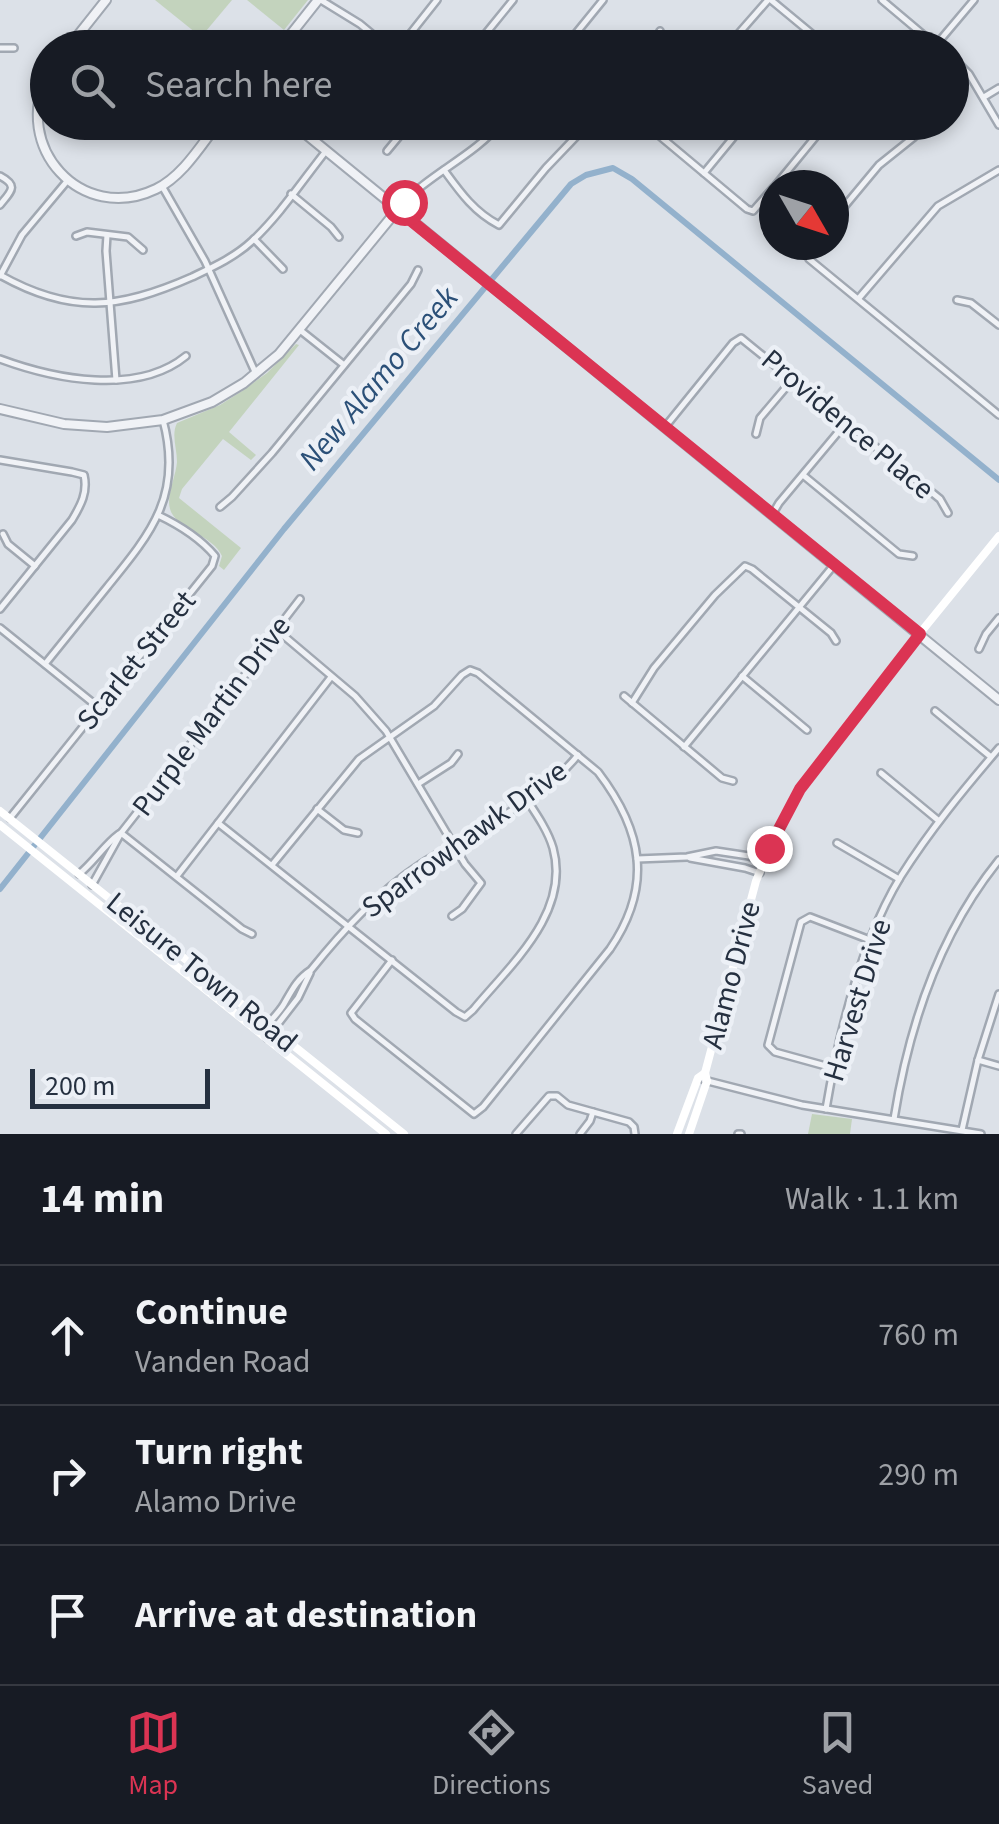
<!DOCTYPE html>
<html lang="en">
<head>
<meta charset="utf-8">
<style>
  :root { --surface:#171b24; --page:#242831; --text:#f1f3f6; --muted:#9ea1a6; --line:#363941; --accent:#db3453 }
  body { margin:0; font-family:"Source Sans 3",sans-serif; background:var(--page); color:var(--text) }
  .compass { position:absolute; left:759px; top:170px; width:90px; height:90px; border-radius:50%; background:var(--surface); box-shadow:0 5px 15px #0003; rotate:129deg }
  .scale { position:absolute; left:30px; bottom:25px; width:180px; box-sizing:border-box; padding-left:10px; border:5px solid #253040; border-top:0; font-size:28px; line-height:35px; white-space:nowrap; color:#253040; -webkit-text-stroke:8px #ecf0f6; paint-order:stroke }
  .stop { position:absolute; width:30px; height:30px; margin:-22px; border:8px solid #db3453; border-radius:50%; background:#fff }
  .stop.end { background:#db3453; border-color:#fff; box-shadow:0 2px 10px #0008 }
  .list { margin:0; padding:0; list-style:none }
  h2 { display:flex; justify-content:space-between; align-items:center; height:130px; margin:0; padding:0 40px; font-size:42px }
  h2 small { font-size:32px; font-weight:400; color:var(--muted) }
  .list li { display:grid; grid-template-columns:65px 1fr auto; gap:30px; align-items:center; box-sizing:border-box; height:140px; padding:0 40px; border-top:2px solid var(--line) }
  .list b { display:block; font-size:38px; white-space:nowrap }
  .list p { margin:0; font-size:32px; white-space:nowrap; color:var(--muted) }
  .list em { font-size:32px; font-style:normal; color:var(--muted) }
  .icon { flex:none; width:55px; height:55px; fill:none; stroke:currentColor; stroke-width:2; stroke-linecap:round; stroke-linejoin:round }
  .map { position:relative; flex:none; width:999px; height:1134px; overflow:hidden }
  .search { position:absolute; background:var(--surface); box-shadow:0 5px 15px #0003; left:30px; right:30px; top:30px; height:110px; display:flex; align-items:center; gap:25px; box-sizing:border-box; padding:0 35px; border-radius:55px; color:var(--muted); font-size:38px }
  .sheet { height:550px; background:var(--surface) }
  nav { display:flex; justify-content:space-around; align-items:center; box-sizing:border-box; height:140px; border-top:2px solid var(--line); background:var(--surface); font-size:28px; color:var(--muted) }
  nav a { display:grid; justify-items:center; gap:5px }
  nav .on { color:var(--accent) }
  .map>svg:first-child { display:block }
  .green { fill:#c3d3bd }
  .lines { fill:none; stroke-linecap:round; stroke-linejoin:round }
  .canal { stroke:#93b1cc; stroke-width:6 }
  .minor-casing { stroke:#a1a8b2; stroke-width:10 }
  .tertiary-casing { stroke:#a1a8b2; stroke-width:12 }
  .minor { stroke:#f0f2f6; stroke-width:5 }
  .tertiary { stroke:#f0f2f6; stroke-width:8 }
  .secondary { stroke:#fff; stroke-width:8 }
  .route { stroke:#db3453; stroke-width:12 }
  .labels { text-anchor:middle; stroke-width:9; stroke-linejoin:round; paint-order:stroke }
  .street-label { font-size:30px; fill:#253040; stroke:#ecf0f6 }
  .water-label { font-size:32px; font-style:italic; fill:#2b5078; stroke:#ecf0f6 }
</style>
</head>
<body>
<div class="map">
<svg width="999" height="1134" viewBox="0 0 999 1134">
  <rect width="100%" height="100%" fill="#dce1e8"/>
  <g class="green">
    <path d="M155,0H232L201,37Z"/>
    <path d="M247,0H308L284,30Z"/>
    <path d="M296,344L299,345L229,432L256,455L251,460L223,439L182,489L179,498L241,548L224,570L219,566L222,556C214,536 175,528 170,509C166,496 176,476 177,462C177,448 171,435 177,423L220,405L242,391L267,373Z"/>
    <path d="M812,1114L852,1119L850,1134H808Z"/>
  </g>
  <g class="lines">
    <path class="canal" d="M0,889L284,529L571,184L586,175L613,168L632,179L999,480"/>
    <defs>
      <g id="minor">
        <path d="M321,0L360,24L389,48"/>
        <path d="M771,0L829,48"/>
        <path d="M882,0L939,48"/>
        <path d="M936,45L974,0"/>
        <path d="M0,48H14"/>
        <path d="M399,48L437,0"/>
        <path d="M474,48L513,0"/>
        <path d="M564,48L603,0"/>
        <path d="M654,48L658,42L660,31"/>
        <path d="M726,48L768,0"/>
        <path d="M952,57L969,74L999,125"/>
        <path d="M984,97L999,88"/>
        <path d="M482,122L494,132"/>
        <path d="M643,122L747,209L753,211L774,187"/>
        <path d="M387,151L411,122"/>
        <path d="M444,170C460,192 474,212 499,225L546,168L590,122"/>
        <path d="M704,173L746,122"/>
        <path d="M0,176C19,186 11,191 0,205"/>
        <path d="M776,185L817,135L820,130L813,122"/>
        <path d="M162,186L205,261L256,374"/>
        <path d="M291,194L331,227L339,237"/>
        <path d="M398,209C427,174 472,158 502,122"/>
        <path d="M834,219L879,165L914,137L918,133L913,122"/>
        <path d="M107,235L106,251L116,380"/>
        <path d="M76,236L87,232L128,237L143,250"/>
        <path d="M254,239L283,269"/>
        <path d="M812,245L807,254L809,259L999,415"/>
        <path d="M0,275C71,315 120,309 192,277C213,267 235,257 252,241C279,216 303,180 326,151"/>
        <path d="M0,276L22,235L68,180"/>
        <path d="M859,298L938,206L999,170"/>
        <path d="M957,300L971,303L999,325"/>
        <path d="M300,330L344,365"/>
        <path d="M0,359C54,379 137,396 186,356"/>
        <path d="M665,427L733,343L741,338L940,499L948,513"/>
        <path d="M756,434L760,418L793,379"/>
        <path d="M0,460L72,472L84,475C88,492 81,505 72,520L0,609"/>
        <path d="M803,475L899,554L913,556"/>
        <path d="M220,507L232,497L272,453L411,284L418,270"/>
        <path d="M772,515L779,503L845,424"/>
        <path d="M3,534L8,544L35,566"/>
        <path d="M0,628L98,707"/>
        <path d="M277,634L284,636L355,696L386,731L465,864L481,883L462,909L452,916"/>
        <path d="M979,649L986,634L999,618"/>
        <path d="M45,664C66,638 87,612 108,586C152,532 183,494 163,420"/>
        <path d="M742,676L807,730"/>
        <path d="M624,696L722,778L733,781"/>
        <path d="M632,703L654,668L715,595L745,566L752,569L831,633L836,641"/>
        <path d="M935,711L991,757"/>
        <path d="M684,747L834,565"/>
        <path d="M881,773L939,821"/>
        <path d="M418,784L451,763L458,754"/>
        <path d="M317,809L344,830L358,833"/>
        <path d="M10,818L212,566L215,556C200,538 179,525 158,515"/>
        <path d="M218,823L456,1012L465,1017L473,1010C510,965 571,913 553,848C548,831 537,815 527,800"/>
        <path d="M121,833L242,929L252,934"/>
        <path d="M837,843L899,879"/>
        <path d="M690,858L745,868L760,873"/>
        <path d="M637,859L687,857L716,851L749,856L764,862"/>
        <path d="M272,865L359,759L434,706L462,675L470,670L478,673L598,772C643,831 653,886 610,949L483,1107L474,1114L355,1019L351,1013L392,960"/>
        <path d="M79,874C94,862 104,845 119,834"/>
        <path d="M177,876L331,677"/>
        <path d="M92,885L121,833L277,634L280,625L300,599"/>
        <path d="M267,1025C273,1018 280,1011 284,1004C292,990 297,979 311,970C344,929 377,893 421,864C474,830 538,804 578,755"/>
        <path d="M267,1038L298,998L310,973"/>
        <path d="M978,1060L999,1066"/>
        <path d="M833,1068L775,1052L768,1045L801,922L810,917L870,940"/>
        <path d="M704,1080L802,1105L981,1134"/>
        <path d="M826,1109C839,1032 860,943 901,876C930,830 964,789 999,748"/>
        <path d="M894,1119C909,1025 939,934 999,860"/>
        <path d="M962,1130L978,1060L999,994"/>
        <path d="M516,1134L549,1096H557L568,1105L629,1122L634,1127L635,1134"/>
        <path d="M580,1134L590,1121L593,1112"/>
        <path d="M738,1134H741"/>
      </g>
      <g id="tertiary">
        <path d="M68,48L106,0"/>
        <path d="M280,48L318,0"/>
        <path d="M48,75C11,146 81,225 156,189C183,176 201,145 219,122"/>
        <path d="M291,122L999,700"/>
        <path d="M0,409L64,424L107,427L163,420L212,402L244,383L279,354L398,209"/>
      </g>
    </defs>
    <use href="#minor" class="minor-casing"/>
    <use href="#tertiary" class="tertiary-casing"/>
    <use href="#minor" class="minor"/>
    <use href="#tertiary" class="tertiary"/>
    <g class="secondary">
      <path d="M0,811L404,1134"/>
      <path d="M0,825L386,1134"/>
      <path d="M677,1134L698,1078L705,1073"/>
      <path d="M689,1134L707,1081L705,1073L756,881L781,822L800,789L912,643L999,536"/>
    </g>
  </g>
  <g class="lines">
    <path class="route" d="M404,202L398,210L920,634L800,789L769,848"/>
  </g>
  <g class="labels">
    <g class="street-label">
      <text transform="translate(848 424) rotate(40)" y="10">Providence Place</text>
      <text transform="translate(136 660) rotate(-51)" y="10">Scarlet Street</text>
      <text transform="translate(211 716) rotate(-53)" y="10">Purple Martin Drive</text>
      <text transform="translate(464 839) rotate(-36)" y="10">Sparrowhawk Drive</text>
      <text transform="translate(202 972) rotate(39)" y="10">Leisure Town Road</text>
      <text transform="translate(731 975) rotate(-75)" y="10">Alamo Drive</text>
      <text transform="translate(857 1000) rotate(-73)" y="10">Harvest Drive</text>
    </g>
    <g class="water-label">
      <text transform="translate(378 378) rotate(-50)" y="11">New Alamo Creek</text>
    </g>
  </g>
</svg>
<svg class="compass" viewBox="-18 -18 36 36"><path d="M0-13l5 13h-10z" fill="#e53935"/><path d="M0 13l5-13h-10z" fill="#9ea1a6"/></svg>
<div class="scale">200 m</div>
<div class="stop" style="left:404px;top:202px"></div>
<div class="stop end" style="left:769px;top:848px"></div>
<div class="search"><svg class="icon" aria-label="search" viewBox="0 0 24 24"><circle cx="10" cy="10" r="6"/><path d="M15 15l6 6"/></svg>Search here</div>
</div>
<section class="sheet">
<h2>14 min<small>Walk · 1.1 km</small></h2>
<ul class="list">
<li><svg class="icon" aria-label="ahead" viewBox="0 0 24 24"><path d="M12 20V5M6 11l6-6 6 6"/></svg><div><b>Continue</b><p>Vanden Road</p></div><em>760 m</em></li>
<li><svg class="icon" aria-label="right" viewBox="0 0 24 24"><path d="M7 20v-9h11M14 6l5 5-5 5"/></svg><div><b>Turn right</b><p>Alamo Drive</p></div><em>290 m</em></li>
<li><svg class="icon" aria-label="arrive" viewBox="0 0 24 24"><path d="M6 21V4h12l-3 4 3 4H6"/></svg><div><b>Arrive at destination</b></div></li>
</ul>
</section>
<nav>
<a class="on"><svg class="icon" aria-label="map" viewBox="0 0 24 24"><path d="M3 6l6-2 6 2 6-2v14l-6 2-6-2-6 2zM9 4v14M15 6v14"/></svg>Map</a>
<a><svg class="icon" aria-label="directions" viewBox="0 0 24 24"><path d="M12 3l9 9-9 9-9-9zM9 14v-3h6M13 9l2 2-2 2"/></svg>Directions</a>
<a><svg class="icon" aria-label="saved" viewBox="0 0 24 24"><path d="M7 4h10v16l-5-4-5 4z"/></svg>Saved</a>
</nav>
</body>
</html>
